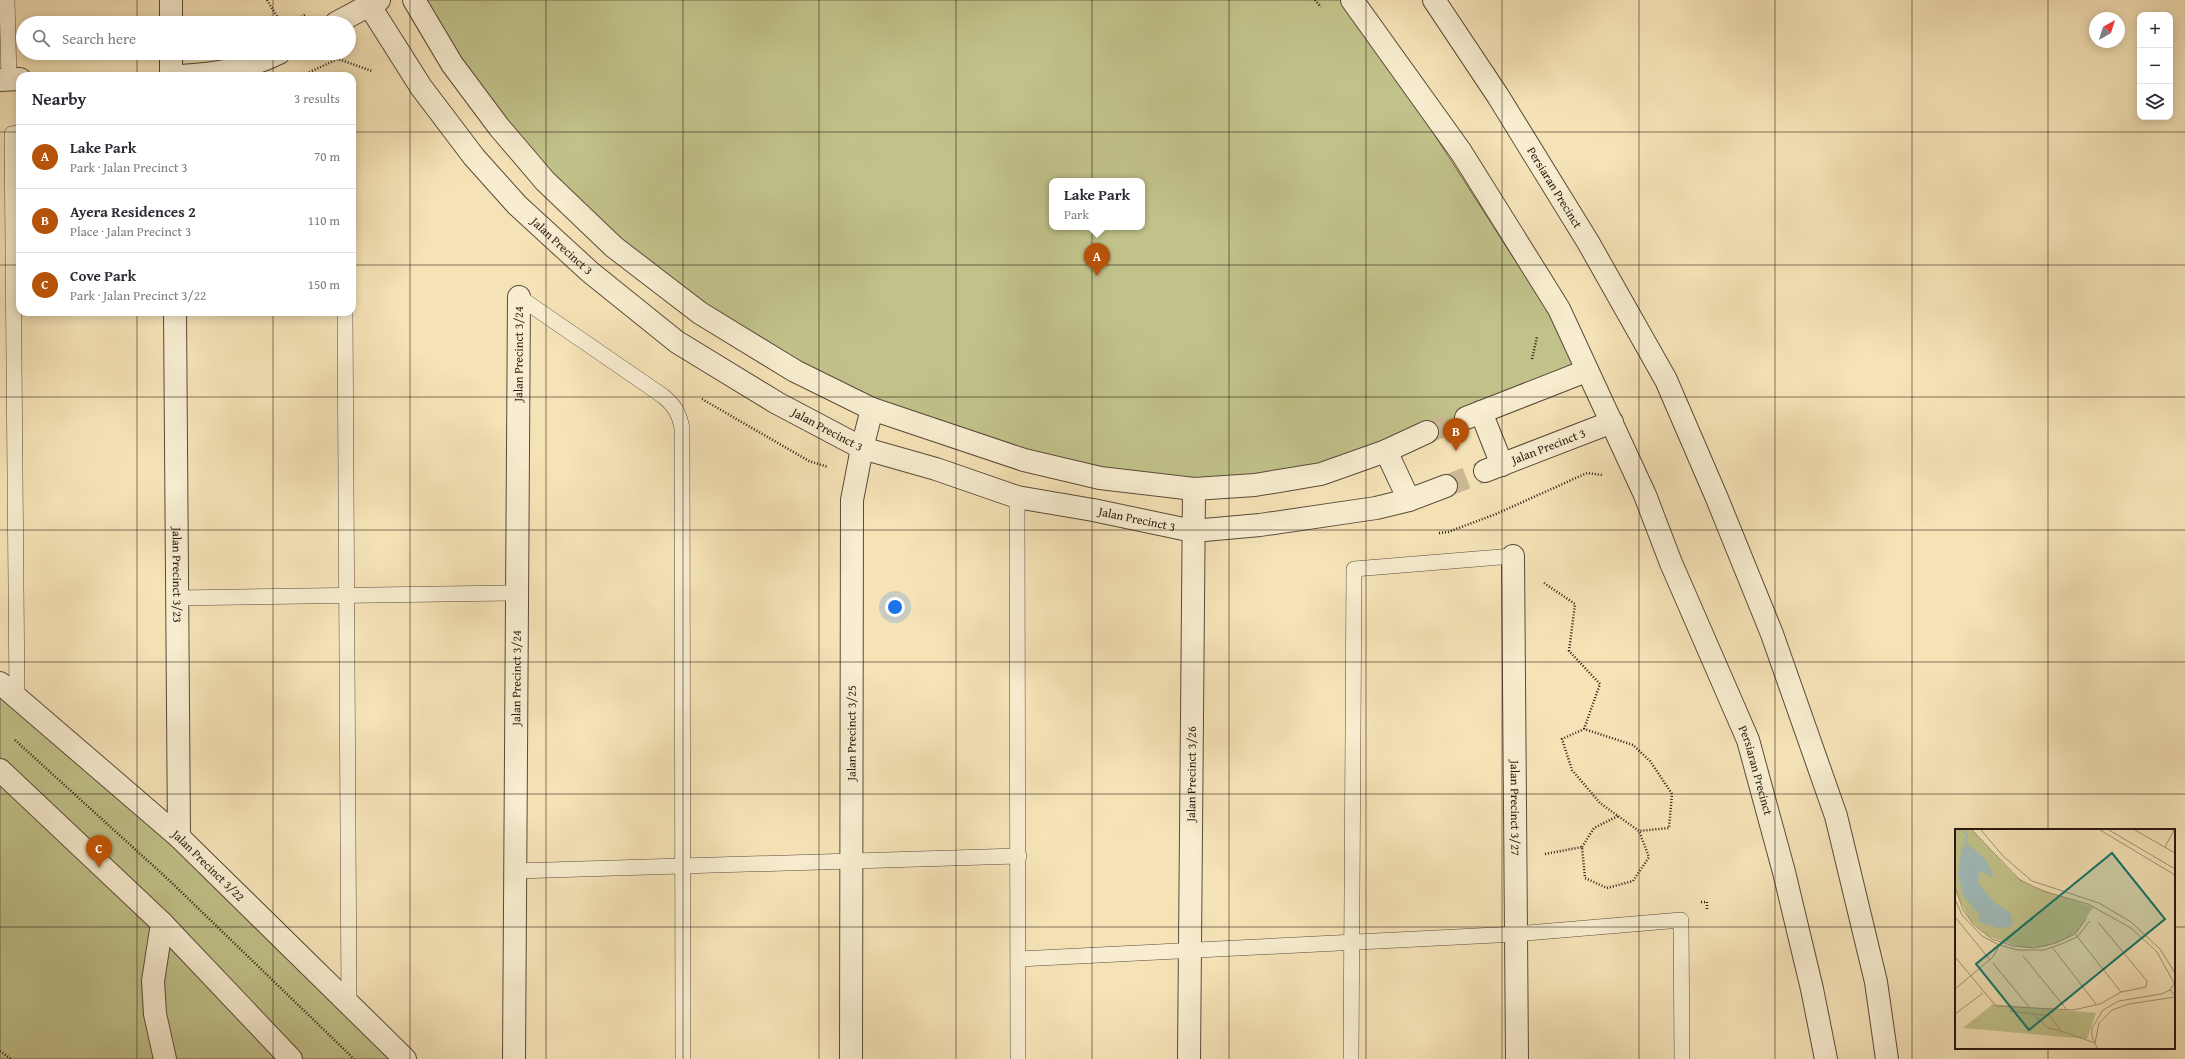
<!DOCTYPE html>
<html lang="en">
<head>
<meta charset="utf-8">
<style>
  :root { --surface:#fff; --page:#f7f7f7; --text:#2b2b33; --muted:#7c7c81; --line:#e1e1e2; --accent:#b45309 }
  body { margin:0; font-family:"Gentium Book Plus",serif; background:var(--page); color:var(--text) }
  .controls { position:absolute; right:12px; top:12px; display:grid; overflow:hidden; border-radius:8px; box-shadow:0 2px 10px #0003 }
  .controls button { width:36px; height:36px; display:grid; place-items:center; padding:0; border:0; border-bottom:1px solid var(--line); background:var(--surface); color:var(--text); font:20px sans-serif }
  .compass { position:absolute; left:2089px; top:12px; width:36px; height:36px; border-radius:50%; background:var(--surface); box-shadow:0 2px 10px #0003; rotate:39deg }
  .you { position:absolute; left:895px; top:607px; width:14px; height:14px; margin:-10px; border:3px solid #fff; border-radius:50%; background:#1a73e8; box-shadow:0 0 0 6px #1a73e833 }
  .badge { display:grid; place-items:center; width:26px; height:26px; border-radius:50%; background:var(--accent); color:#fff; font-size:13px; font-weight:700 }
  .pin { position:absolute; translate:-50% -33px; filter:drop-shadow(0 1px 2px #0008) }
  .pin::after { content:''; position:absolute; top:21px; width:14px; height:12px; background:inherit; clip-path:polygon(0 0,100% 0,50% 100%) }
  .popup { position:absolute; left:1049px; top:178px; width:96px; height:52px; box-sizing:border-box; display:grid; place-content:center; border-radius:8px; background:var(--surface); filter:drop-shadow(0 1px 3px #0005); font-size:13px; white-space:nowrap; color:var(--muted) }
  .popup b { font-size:15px; color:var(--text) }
  .popup::after { content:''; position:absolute; left:50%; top:100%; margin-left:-8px; border:8px solid transparent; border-top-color:var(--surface) }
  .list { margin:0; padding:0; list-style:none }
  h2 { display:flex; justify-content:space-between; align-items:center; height:52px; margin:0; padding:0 16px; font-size:17px }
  h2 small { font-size:13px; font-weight:400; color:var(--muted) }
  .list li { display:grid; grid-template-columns:26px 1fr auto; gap:12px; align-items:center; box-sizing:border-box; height:64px; padding:0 16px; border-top:1px solid var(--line) }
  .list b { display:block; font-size:15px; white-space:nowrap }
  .list p { margin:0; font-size:13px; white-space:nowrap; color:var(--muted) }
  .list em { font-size:13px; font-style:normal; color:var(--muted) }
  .icon { flex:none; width:22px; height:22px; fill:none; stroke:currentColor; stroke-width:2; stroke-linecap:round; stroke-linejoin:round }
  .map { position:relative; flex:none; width:2185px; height:1059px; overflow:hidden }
  .search { position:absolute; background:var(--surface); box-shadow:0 2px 10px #0003; left:16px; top:16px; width:340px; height:44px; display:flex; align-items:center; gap:10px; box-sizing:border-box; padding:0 14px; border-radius:22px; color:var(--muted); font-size:15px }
  .panel { position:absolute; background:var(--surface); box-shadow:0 2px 10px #0003; left:16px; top:72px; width:340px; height:244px; border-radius:12px }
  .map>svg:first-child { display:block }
  .green { fill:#c1c28a; stroke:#746d4c; fill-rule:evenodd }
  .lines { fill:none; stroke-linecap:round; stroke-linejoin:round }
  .street-tunnel { stroke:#ccba95; stroke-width:22; stroke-dasharray:22 11; stroke-linecap:butt }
  .lane-casing { stroke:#5a4b39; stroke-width:16 }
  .street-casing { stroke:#5a4b39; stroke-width:24 }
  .path { stroke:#27180f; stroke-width:2.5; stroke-dasharray:1 2; stroke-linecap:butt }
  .lane { stroke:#f8edd0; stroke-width:15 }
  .street { stroke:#f8edd0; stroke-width:22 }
  .grid { fill:none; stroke:#27180f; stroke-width:1; stroke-opacity:0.55 }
  .labels { text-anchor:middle; stroke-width:3; stroke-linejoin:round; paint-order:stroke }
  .street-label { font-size:12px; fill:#27180f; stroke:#f8edd0 }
  .inset-river { fill:none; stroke:#a0bbb9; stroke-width:2 }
  .inset-road { fill:none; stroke:#a39274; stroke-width:1 }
  .view { fill:#0f766e; fill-opacity:0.15; stroke:#0f766e; stroke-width:2 }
  .inset-edge { fill:none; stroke:#27180f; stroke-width:2 }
</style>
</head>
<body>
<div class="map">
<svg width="2185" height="1059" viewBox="0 0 2185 1059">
  <rect width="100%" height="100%" fill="#f5e3b7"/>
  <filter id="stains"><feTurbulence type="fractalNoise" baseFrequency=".005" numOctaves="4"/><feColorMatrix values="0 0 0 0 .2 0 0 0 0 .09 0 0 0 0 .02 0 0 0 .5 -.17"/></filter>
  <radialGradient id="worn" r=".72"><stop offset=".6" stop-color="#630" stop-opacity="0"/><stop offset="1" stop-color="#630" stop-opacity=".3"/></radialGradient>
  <g class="green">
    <path d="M415,0H1348L1586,371L1361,460L1255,485L1100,478L795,371L545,181ZM1052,181H1142V227H1052Z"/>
    <path d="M0,678L396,1059H0Z"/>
  </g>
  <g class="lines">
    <g class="street-tunnel">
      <path d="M1427,432L1466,418"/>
      <path d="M1446,486L1485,471"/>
    </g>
    <defs>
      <g id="lane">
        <path d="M7,0L9,79"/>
        <path d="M519,297L663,396C675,406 679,413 682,428L683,1059"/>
        <path d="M345,312L349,1003"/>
        <path d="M1017,497L1018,1059"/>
        <path d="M177,598L517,593"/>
        <path d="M17,698L12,134L20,133"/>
        <path d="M515,871L1019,856"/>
        <path d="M1019,959L1516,934L1681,920L1682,1059"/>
        <path d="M1351,1059L1354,569L1513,556"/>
      </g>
      <g id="street">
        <path d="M171,0V23"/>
        <path id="s1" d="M366,0L421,87L474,157L517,205L590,272L677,342L777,403L862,448L936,469L1017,497L1093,510L1193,531L1260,525L1376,508L1409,500L1446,486"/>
        <path d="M414,0L452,64L499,127L545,181L614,247L700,313L795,371L872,409L1024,460L1100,478L1194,489L1255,485L1321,474L1386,451L1427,432"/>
        <path id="s2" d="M1352,0L1461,152L1559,309L1645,495L1671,563L1748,740L1784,872L1812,989L1826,1059"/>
        <path id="s3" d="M1434,0L1498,96L1588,242L1666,380L1716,496L1772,634L1836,816L1876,982L1887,1059"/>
        <path d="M336,23L379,0"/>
        <path d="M171,76V53"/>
        <path d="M180,76C216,74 247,69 279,53"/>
        <path d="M0,80L20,79"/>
        <path id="s4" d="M175,312L179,837"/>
        <path d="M1481,412L1502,465"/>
        <path d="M1466,418L1586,371"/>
        <path d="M1386,451L1409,500"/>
        <path id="s5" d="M1485,471L1612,422"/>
        <path id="s6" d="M1513,556L1517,1059"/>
        <path id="s7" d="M0,683L179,837L405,1059"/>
        <path d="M0,770L162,923L291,1059"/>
        <path d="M162,923L153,981L155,1014L165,1059"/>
        <path id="s8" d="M514,1059L519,297"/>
        <path id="s9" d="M851,1059L852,500L862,448L872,409"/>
        <path id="s10" d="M1189,1059L1194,489"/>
      </g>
    </defs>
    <use href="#lane" class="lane-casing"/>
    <use href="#street" class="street-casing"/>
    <g class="path">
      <path d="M267,0L281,23"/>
      <path d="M1315,0L1321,7"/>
      <path d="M291,23L306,14"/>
      <path d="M38,53H141"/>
      <path d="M301,76L338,59L372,71"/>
      <path d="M1532,359L1537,337"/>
      <path d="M702,399L809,461L828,467"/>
      <path d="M1439,533L1448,532L1496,514L1587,473L1602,475"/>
      <path d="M1544,583L1575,604L1569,651L1600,684L1584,729"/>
      <path d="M15,740L171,882L354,1059"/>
      <path d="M1582,847L1594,828L1618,816"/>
      <path d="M1545,854L1582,847L1585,878L1607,888L1633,881L1649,857L1639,831L1600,803L1572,770L1562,739L1584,729L1633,745L1650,761L1672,794L1669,828L1639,831"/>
      <path d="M1701,902H1707V909"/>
      <path d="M0,1051L11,1059"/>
    </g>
    <use href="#lane" class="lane"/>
    <use href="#street" class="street"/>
  </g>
  <path class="grid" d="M137,0V23M273,0V23M410,0V1059M546,0V1059M683,0V1059M819,0V1059M956,0V1059M1092,0V1059M1229,0V1059M1366,0V1059M1502,0V1059M1639,0V1059M1775,0V1059M1912,0V1059M2048,0V830M137,53V76M273,53V76M0,132H20M352,132H2185M0,265H20M352,265H2185M137,312V1059M273,312V1059M0,397H2185M0,530H2185M0,662H2185M0,794H2185M0,927H1956M2174,927H2185M2048,1048V1059"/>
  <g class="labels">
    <g class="street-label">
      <text dy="4" stroke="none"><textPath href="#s3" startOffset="223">Persiaran Precinct</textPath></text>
      <text dy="4" stroke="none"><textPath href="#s1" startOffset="316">Jalan Precinct 3</textPath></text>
      <text dy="4" stroke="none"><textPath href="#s8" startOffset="705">Jalan Precinct 3/24</textPath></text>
      <text dy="4" stroke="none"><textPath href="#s1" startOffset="640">Jalan Precinct 3</textPath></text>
      <text dy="4" stroke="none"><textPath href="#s5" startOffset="68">Jalan Precinct 3</textPath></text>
      <text dy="4" stroke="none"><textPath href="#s1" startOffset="964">Jalan Precinct 3</textPath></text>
      <text dy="4" stroke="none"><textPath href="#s4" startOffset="263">Jalan Precinct 3/23</textPath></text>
      <text dy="4" stroke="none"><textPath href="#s8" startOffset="381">Jalan Precinct 3/24</textPath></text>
      <text dy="4" stroke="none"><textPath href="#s9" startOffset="326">Jalan Precinct 3/25</textPath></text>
      <text dy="4" stroke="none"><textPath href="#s2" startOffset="874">Persiaran Precinct</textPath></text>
      <text dy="4" stroke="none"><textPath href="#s10" startOffset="285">Jalan Precinct 3/26</textPath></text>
      <text dy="4" stroke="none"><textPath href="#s6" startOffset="252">Jalan Precinct 3/27</textPath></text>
      <text dy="4" stroke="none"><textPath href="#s7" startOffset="277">Jalan Precinct 3/22</textPath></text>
    </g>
  </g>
  <g transform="translate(1955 829)">
    <rect width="220" height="220" fill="#f5e3b7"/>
    <path d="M0,1H17L59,46L76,57L138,78L123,102L113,109L89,118H64L33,107L15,91L0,62ZM38,175L141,184L132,210L8,199Z" fill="#c1c28a"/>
    <path d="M10,16L18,19L32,32L38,46L37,48L25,42L23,54L40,74L55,83L58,93L55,98L43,99L22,92L26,88L8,66L3,44L7,19Z" fill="#a0bbb9"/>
    <path class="inset-river" d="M7,1L12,6L10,13L14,17"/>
    <path class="inset-road" d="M17,1L65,51L88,62L133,75L176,99L202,123L219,154M26,1L48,27L77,52L144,74L176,93L205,120L220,144M145,1L220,46M154,1L220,40M180,1L220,24M210,18L219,1M0,58L8,81L19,96L37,110L58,117L80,119L101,114L120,105L131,90M0,70L7,86L27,107L44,116L63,121H89L109,114L122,108L135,92M0,88L35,131M121,106L166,163M97,118L141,175M68,127L112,181M0,128L41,177L118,181L145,175L166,163L191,158L192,152L143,93M38,134L74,178M220,153L215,161L220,167M0,160L38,128L45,115M54,182L95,187L106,202L140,214M77,184L93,199L106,202M0,185L28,164M140,214L144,194L157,181L174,175L220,168M142,219L137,208V199L148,181L164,172L206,165L215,161"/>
    <path class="view" d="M157,24L210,90L74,201L21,135Z"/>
    <rect width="220" height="220" class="inset-edge"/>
  </g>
  <rect width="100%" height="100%" filter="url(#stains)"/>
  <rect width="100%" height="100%" fill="url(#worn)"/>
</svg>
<div class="controls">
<button>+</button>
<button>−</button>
<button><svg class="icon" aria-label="layers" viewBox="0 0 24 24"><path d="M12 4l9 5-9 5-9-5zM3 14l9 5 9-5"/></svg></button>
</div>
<svg class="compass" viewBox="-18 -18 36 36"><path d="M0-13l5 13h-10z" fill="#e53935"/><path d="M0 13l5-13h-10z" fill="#7c7c81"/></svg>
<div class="you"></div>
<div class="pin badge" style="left:1097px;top:276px">A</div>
<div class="popup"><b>Lake Park</b>Park</div>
<div class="pin badge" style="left:1456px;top:451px">B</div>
<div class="pin badge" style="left:99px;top:868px">C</div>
<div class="search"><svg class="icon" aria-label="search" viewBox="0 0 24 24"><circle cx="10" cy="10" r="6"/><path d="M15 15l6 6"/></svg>Search here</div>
<section class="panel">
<h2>Nearby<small>3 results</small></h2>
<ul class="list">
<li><span class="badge">A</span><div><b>Lake Park</b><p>Park · Jalan Precinct 3</p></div><em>70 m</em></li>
<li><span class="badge">B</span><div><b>Ayera Residences 2</b><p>Place · Jalan Precinct 3</p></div><em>110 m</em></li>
<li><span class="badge">C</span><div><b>Cove Park</b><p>Park · Jalan Precinct 3/22</p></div><em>150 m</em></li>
</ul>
</section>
</div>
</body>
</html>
